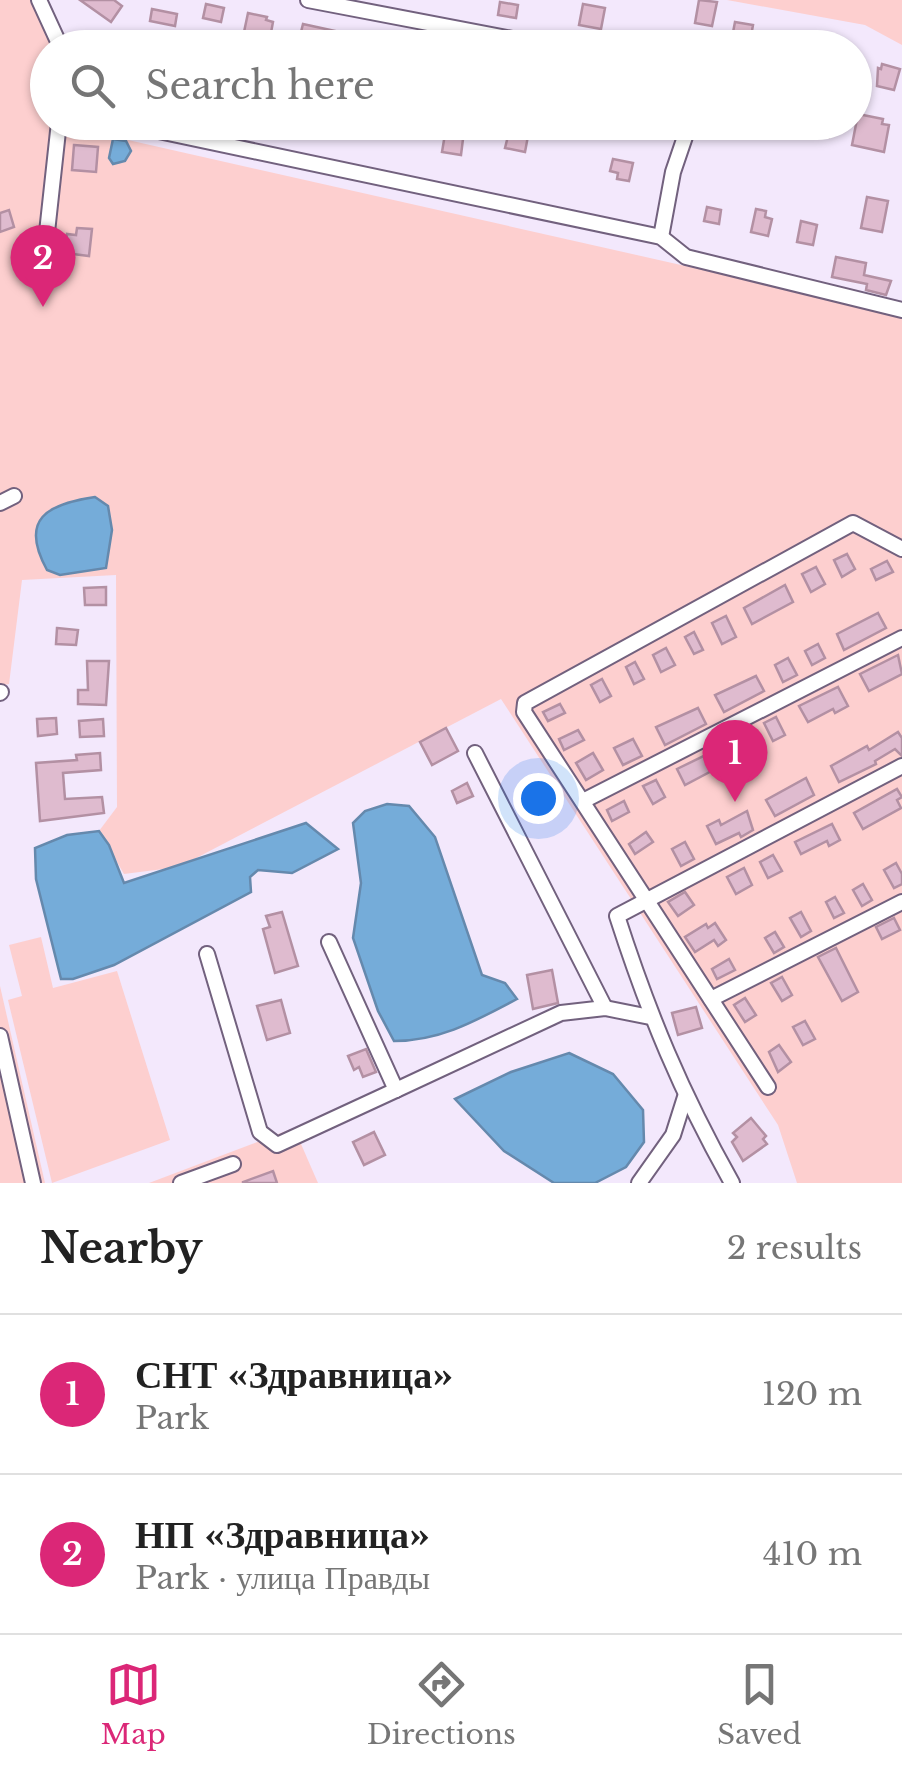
<!DOCTYPE html>
<html lang="en">
<head>
<meta charset="utf-8">
<style>
  :root { --surface:#fff; --page:#f6f6f6; --text:#222; --muted:#767676; --line:#e0e0e0; --accent:#db2777 }
  body { margin:0; font-family:"Libre Baskerville",serif; background:var(--page); color:var(--text) }
  .you { position:absolute; left:538px; top:798px; width:35px; height:35px; margin:-25px; border:8px solid #fff; border-radius:50%; background:#1a73e8; box-shadow:0 0 0 15px #1a73e833 }
  .badge { display:grid; place-items:center; width:65px; height:65px; border-radius:50%; background:var(--accent); color:#fff; font-size:32px; font-weight:700 }
  .pin { position:absolute; translate:-50% -82px; filter:drop-shadow(0 2px 5px #0008) }
  .pin::after { content:''; position:absolute; top:52px; width:35px; height:30px; background:inherit; clip-path:polygon(0 0,100% 0,50% 100%) }
  .list { margin:0; padding:0; list-style:none }
  h2 { display:flex; justify-content:space-between; align-items:center; height:130px; margin:0; padding:0 40px; font-size:42px }
  h2 small { font-size:32px; font-weight:400; color:var(--muted) }
  .list li { display:grid; grid-template-columns:65px 1fr auto; gap:30px; align-items:center; box-sizing:border-box; height:160px; padding:0 40px; border-top:2px solid var(--line) }
  .list b { display:block; font-size:38px; white-space:nowrap }
  .list p { margin:0; font-size:32px; white-space:nowrap; color:var(--muted) }
  .list em { font-size:32px; font-style:normal; color:var(--muted) }
  .icon { flex:none; width:55px; height:55px; fill:none; stroke:currentColor; stroke-width:2; stroke-linecap:round; stroke-linejoin:round }
  .map { position:relative; flex:none; width:902px; height:1183px; overflow:hidden }
  .search { position:absolute; background:var(--surface); box-shadow:0 2px 8px #0004; left:30px; right:30px; top:30px; height:110px; display:flex; align-items:center; gap:25px; box-sizing:border-box; padding:0 35px; border-radius:55px; color:var(--muted); font-size:38px }
  .sheet { height:450px; background:var(--surface) }
  nav { display:flex; justify-content:space-around; align-items:center; box-sizing:border-box; height:140px; border-top:2px solid var(--line); background:var(--surface); font-size:28px; color:var(--muted) }
  nav a { display:grid; justify-items:center; gap:5px }
  nav .on { color:var(--accent) }
  .map>svg:first-child { display:block }
  .green { fill:#fdcfcf }
  .water { fill:#75acd9; stroke:#6589ad; stroke-width:2.5 }
  .building { fill:#dfbbcf; stroke:#b390a3; stroke-width:2.5 }
  .lines { fill:none; stroke-linecap:round; stroke-linejoin:round }
  .minor-casing { stroke:#72617e; stroke-width:18 }
  .minor { stroke:#fff; stroke-width:14 }
</style>
</head>
<body>
<div class="map">
<svg width="902" height="1183" viewBox="0 0 902 1183">
  <rect width="100%" height="100%" fill="#f3e8fc"/>
  <g class="green">
    <path d="M0,0H48L68,47L48,48V122L100,123L106,135L902,315V1183H797L778,1125L501,699L179,867L124,874L99,831L117,807L116,575L22,580L9,684L0,686Z"/>
    <path d="M727,0H902V45L865,25Z"/>
    <path d="M41,937L53,988L117,971L170,1140L52,1183L8,1000L22,996L9,945Z"/>
    <path d="M0,986L45,1183H0Z"/>
    <path d="M294,1128L318,1183H149Z"/>
  </g>
  <g class="water">
    <path d="M113,139L126,141L131,151L125,161L113,164L109,158Z"/>
    <path d="M95,497L108,506L112,530L106,568L60,575L47,570C19,519 47,504 95,497Z"/>
    <path d="M387,804L409,806L435,837L482,975L505,983L517,999C477,1020 441,1041 394,1041L378,1011L353,938L361,883L353,823L365,811Z"/>
    <path d="M306,823L338,849L292,873L258,870L250,877L251,892L114,965L73,979H61L36,879L35,848L67,835L99,831L109,845L124,883Z"/>
    <path d="M569,1053L613,1074L643,1110L644,1142L626,1167L595,1183H554L504,1151L455,1099L511,1072Z"/>
  </g>
  <g class="building">
    <path d="M80,0H114L122,6L111,22Z"/>
    <path d="M699,0L717,2L712,26L695,23Z"/>
    <path d="M500,2L518,5L516,18L498,15Z"/>
    <path d="M206,4L224,8L221,22L203,18Z"/>
    <path d="M583,4L605,8L601,29L579,25Z"/>
    <path d="M152,9L177,14L175,26L150,21Z"/>
    <path d="M248,13L267,17L266,20L273,22L270,38L261,36L259,42L248,39L249,33L244,32Z"/>
    <path d="M735,22L753,25L749,48H730Z"/>
    <path d="M303,24L335,31L332,48H318L319,40L300,36Z"/>
    <path d="M366,34L385,38L383,48H363Z"/>
    <path d="M776,37L808,43V48H774Z"/>
    <path d="M882,64L900,69L894,90L877,86L878,68L881,69Z"/>
    <path d="M858,114L883,119L882,124L889,125L884,152L852,145Z"/>
    <path d="M814,122H832L829,137L811,134Z"/>
    <path d="M446,128L464,131L461,155L442,152Z"/>
    <path d="M509,132L528,136L525,152L505,148Z"/>
    <path d="M74,145L98,147L96,172L72,170Z"/>
    <path d="M613,159L633,163L629,181L617,179L618,173L610,171Z"/>
    <path d="M867,197L888,201L882,232L861,228Z"/>
    <path d="M707,207L721,210L719,224L704,221Z"/>
    <path d="M756,209L766,211L765,217L772,219L768,236L751,232Z"/>
    <path d="M9,210L14,227L0,232V213Z"/>
    <path d="M801,221L817,225L813,245L797,242Z"/>
    <path d="M77,228L92,229L89,256L65,253L67,234L76,235Z"/>
    <path d="M836,257L866,263L864,275L891,281L886,295L866,290L867,284L832,277Z"/>
    <path d="M847,554L855,569L842,577L834,560Z"/>
    <path d="M887,561L893,572L876,580L871,569Z"/>
    <path d="M816,567L825,584L811,592L802,574Z"/>
    <path d="M785,585L793,602L752,624L744,608Z"/>
    <path d="M106,587V605H85L84,588Z"/>
    <path d="M878,613L886,628L844,650L837,634Z"/>
    <path d="M726,616L736,637L722,644L712,623Z"/>
    <path d="M57,628L78,630L76,645L56,644Z"/>
    <path d="M694,632L703,650L694,654L685,637Z"/>
    <path d="M818,644L825,658L812,665L805,651Z"/>
    <path d="M666,648L675,665L661,672L653,655Z"/>
    <path d="M898,655L902,674L869,691L860,674Z"/>
    <path d="M788,658L797,675L783,682L775,665Z"/>
    <path d="M87,661H109L106,705L78,704V690H88Z"/>
    <path d="M635,662L644,679L634,684L626,667Z"/>
    <path d="M756,676L764,691L724,712L715,695Z"/>
    <path d="M602,679L611,696L600,702L591,685Z"/>
    <path d="M838,687L848,706L835,713L833,709L808,722L799,706Z"/>
    <path d="M560,704L565,713L548,721L543,712Z"/>
    <path d="M698,708L706,724L665,745L656,727Z"/>
    <path d="M776,717L785,735L773,741L764,723Z"/>
    <path d="M56,718L57,734L38,736L37,719Z"/>
    <path d="M103,719L104,736L80,737L79,721Z"/>
    <path d="M446,728L458,751L432,765L420,742Z"/>
    <path d="M578,730L584,740L564,750L559,739Z"/>
    <path d="M898,732L902,738V756L895,749L875,761L876,764L839,782L831,766L867,746L869,750Z"/>
    <path d="M748,733L757,750L744,756L735,739Z"/>
    <path d="M633,739L642,756L623,765L614,748Z"/>
    <path d="M714,751L721,766L685,785L677,769Z"/>
    <path d="M100,753L101,770L63,773L65,799L102,797L104,813L40,821L36,763L77,760L76,755Z"/>
    <path d="M593,753L603,770L586,780L576,763Z"/>
    <path d="M806,778L814,795L775,816L766,800Z"/>
    <path d="M656,780L665,797L653,804L643,786Z"/>
    <path d="M467,783L473,796L457,803L452,791Z"/>
    <path d="M897,789L902,797L897,800L901,808L863,829L854,813Z"/>
    <path d="M624,801L629,812L612,821L607,810Z"/>
    <path d="M747,811L753,830L741,837L739,833L716,844L707,826L719,820L721,825Z"/>
    <path d="M832,824L840,840L829,846L827,841L801,854L795,842Z"/>
    <path d="M646,832L653,842L635,854L629,844Z"/>
    <path d="M685,842L694,859L681,866L672,849Z"/>
    <path d="M773,855L782,871L768,878L760,862Z"/>
    <path d="M896,863L902,874V884L894,888L884,870Z"/>
    <path d="M744,868L752,885L736,894L727,877Z"/>
    <path d="M863,884L872,900L862,906L853,890Z"/>
    <path d="M685,892L694,905L678,916L668,902Z"/>
    <path d="M835,897L844,913L834,918L826,902Z"/>
    <path d="M282,912L298,966L275,973L263,929L270,927L266,916Z"/>
    <path d="M801,912L811,931L801,937L790,918Z"/>
    <path d="M894,918L900,930L882,939L876,927Z"/>
    <path d="M715,923L726,940L718,946L714,940L695,952L685,937L706,924L708,928Z"/>
    <path d="M775,932L784,947L774,953L765,938Z"/>
    <path d="M836,948L858,992L842,1001L818,957Z"/>
    <path d="M729,959L735,970L717,979L712,969Z"/>
    <path d="M552,970L558,1003L533,1009L527,975Z"/>
    <path d="M782,977L792,995L782,1001L771,983Z"/>
    <path d="M745,998L756,1015L745,1022L734,1005Z"/>
    <path d="M281,1000L290,1033L267,1040L257,1006Z"/>
    <path d="M696,1007L702,1028L678,1035L672,1013Z"/>
    <path d="M805,1021L815,1039L803,1045L793,1027Z"/>
    <path d="M779,1045L791,1062L778,1072L769,1052Z"/>
    <path d="M366,1049L376,1072L363,1077L359,1067L354,1070L348,1056Z"/>
    <path d="M751,1118L766,1136L763,1139L767,1144L743,1161L732,1142L737,1137L733,1133Z"/>
    <path d="M374,1132L385,1155L364,1165L353,1142Z"/>
    <path d="M273,1171L277,1183H243V1182Z"/>
  </g>
  <g class="lines">
    <defs>
      <g id="minor">
        <path d="M39,0L61,48"/>
        <path d="M308,0L559,48"/>
        <path d="M116,122L661,237L686,257L902,310"/>
        <path d="M661,237L673,172L690,122"/>
        <path d="M43,269L59,122"/>
        <path d="M0,503L14,496"/>
        <path d="M0,693L1,692"/>
        <path d="M475,753L605,1008"/>
        <path d="M583,801L902,638"/>
        <path d="M329,942L396,1090L561,1013L605,1008L650,1017"/>
        <path d="M207,954L260,1132L277,1145L396,1090"/>
        <path d="M711,999L902,902"/>
        <path d="M0,1036L33,1183"/>
        <path d="M768,1087L524,712L525,703L853,523L902,549"/>
        <path d="M181,1183L233,1164"/>
        <path d="M639,1183L673,1135L685,1097"/>
        <path d="M732,1183C681,1092 649,1015 617,916L902,766"/>
      </g>
    </defs>
    <use href="#minor" class="minor-casing"/>
    <use href="#minor" class="minor"/>
  </g>
</svg>
<div class="you"></div>
<div class="pin badge" style="left:735px;top:802px">1</div>
<div class="pin badge" style="left:43px;top:307px">2</div>
<div class="search"><svg class="icon" aria-label="search" viewBox="0 0 24 24"><circle cx="10" cy="10" r="6"/><path d="M15 15l6 6"/></svg>Search here</div>
</div>
<section class="sheet">
<h2>Nearby<small>2 results</small></h2>
<ul class="list">
<li><span class="badge">1</span><div><b>СНТ «Здравница»</b><p>Park</p></div><em>120 m</em></li>
<li><span class="badge">2</span><div><b>НП «Здравница»</b><p>Park · улица Правды</p></div><em>410 m</em></li>
</ul>
</section>
<nav>
<a class="on"><svg class="icon" aria-label="map" viewBox="0 0 24 24"><path d="M3 6l6-2 6 2 6-2v14l-6 2-6-2-6 2zM9 4v14M15 6v14"/></svg>Map</a>
<a><svg class="icon" aria-label="directions" viewBox="0 0 24 24"><path d="M12 3l9 9-9 9-9-9zM9 14v-3h6M13 9l2 2-2 2"/></svg>Directions</a>
<a><svg class="icon" aria-label="saved" viewBox="0 0 24 24"><path d="M7 4h10v16l-5-4-5 4z"/></svg>Saved</a>
</nav>
</body>
</html>
